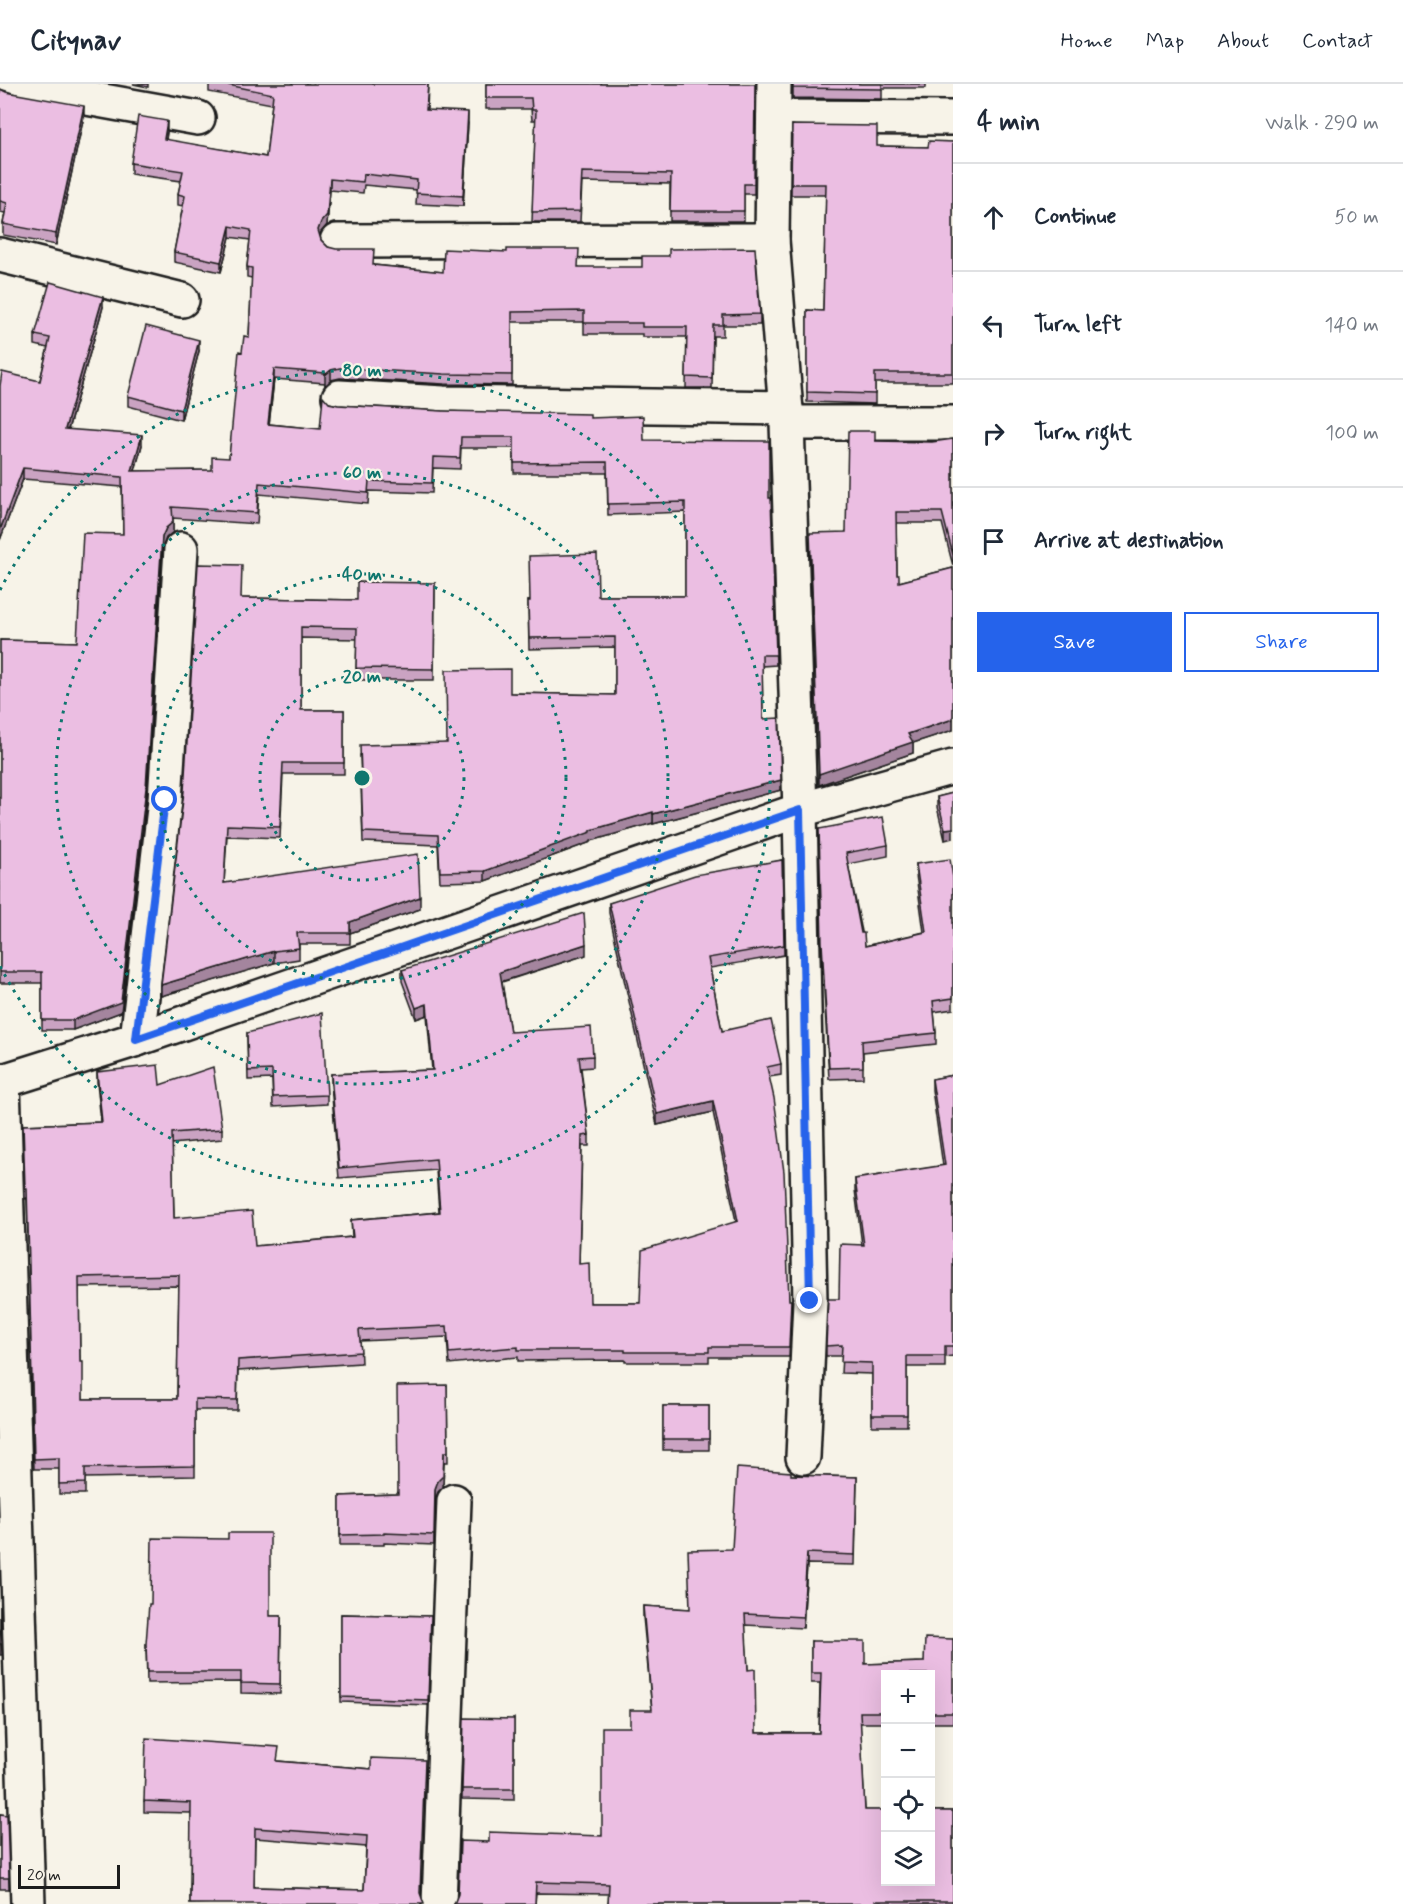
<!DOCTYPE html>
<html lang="en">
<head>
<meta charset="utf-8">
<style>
  :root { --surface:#fff; --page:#f2f2f3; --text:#1f2937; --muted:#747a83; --line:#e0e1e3; --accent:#2563eb }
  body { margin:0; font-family:Mynerve,sans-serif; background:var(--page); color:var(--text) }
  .controls { position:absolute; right:18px; bottom:18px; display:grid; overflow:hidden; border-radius:0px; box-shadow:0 6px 24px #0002 }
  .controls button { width:54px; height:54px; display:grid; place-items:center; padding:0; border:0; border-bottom:2px solid var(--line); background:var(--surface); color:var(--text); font:30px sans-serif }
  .scale { position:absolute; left:18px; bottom:15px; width:102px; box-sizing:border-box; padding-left:6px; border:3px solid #1c1c1c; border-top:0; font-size:16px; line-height:21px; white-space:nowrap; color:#1c1c1c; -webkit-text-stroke:4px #f7f3e8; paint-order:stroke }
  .stop { position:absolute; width:18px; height:18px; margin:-14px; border:4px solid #2563eb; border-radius:50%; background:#fff }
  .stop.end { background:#2563eb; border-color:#fff; box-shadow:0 2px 6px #0008 }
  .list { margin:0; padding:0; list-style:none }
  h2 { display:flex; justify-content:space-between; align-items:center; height:78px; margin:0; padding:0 24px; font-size:26px }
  h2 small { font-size:20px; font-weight:400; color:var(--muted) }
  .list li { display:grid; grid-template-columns:39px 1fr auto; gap:18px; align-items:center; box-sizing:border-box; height:108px; padding:0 24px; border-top:2px solid var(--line) }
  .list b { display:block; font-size:22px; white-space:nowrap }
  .list em { font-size:20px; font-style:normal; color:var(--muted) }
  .actions { display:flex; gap:12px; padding:18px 24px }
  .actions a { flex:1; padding:14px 0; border:2px solid var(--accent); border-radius:0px; text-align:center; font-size:21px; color:var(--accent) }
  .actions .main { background:var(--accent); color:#fff }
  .icon { flex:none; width:33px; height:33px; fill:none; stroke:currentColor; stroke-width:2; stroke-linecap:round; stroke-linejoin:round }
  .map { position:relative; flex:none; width:953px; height:1820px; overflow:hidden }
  header { display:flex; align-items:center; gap:36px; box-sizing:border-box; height:84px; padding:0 30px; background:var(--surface); border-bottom:2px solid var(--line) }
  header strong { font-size:28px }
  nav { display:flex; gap:33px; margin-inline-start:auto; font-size:21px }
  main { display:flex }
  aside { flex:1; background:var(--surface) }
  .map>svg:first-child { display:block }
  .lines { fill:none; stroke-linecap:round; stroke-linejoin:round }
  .minor-casing { stroke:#1c1c1c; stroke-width:38 }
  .minor { stroke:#f7f3e8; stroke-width:33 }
  .wall { fill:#caa3c2; stroke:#1c1c1c; stroke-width:1.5; fill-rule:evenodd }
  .shaded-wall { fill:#a4859e; stroke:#1c1c1c; stroke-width:1.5 }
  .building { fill:#ebbee2; stroke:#1c1c1c; stroke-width:1.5; fill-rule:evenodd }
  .route { stroke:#2563eb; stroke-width:8 }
  .ring { fill:none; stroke:#0f766e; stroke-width:3; stroke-dasharray:3 6 }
  .centre { fill:#0f766e; stroke:#f7f3e8; stroke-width:3 }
  .ring-label { font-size:18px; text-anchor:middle; font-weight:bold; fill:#0f766e; stroke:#f7f3e8; stroke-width:4.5; stroke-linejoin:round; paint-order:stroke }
</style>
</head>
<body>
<header>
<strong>Citynav</strong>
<nav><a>Home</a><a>Map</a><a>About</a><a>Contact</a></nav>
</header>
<main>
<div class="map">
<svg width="953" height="1820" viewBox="0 0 953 1820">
  <rect width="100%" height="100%" fill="#f7f3e8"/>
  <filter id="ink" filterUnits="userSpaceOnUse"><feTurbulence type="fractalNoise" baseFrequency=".0167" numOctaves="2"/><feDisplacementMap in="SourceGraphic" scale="12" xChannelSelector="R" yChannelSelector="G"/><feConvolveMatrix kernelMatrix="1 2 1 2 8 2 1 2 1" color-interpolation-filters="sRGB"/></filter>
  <g filter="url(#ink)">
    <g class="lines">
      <defs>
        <g id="minor">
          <path d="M9,0L198,34"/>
          <path d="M774,0L772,156L787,339L800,726L810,1217L803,1373"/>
          <path d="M774,33L953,34"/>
          <path d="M337,157L772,156"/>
          <path d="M0,171L182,216"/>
          <path d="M339,313L443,319L786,324"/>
          <path d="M787,339H953"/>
          <path d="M137,955L165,716L181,465"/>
          <path d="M0,998L137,955L800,726L953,683"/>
          <path d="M3,998L28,1820"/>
          <path d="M439,1820L454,1417"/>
        </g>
      </defs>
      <use href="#minor" class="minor-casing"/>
      <use href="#minor" class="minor"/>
    </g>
    <g class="wall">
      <path d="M133,0H148V3Z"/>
      <path d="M209,0H428L427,26L468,39L463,122L416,120L417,106L364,101L363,109L330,106L327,141L321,148L320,151L321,156L328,163L374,181L443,188L578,183L760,230V241H723V252H713L712,304H686L687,253H642V250H584V238H512V301L444,300L340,294L331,296L325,302V299L274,295L269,340L320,345L329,319L338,321L443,327L590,334L644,356L769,414L776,581L762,582L763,635L781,706L653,740V739L591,757V758L485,797L440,798L438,761L363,758L360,671L447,659L510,609L615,611V563L529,565L528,517L598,512H685V428L608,431L607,389H514V364H461L460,385L433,384L432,409L369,407L368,420L259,410L257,440L173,434V448L166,454L162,464L146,714L121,928L73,946H42V899H0V556L77,558L123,450L122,403L23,395L0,456L48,264L35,261V251L103,223L68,346L142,361L135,387L212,386L229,374L242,268L249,253L252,194L247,193V183L250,156L230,153L221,188L174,178V168L183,122L178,121V110L181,97L131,90V79L167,48L166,56L266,73L272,20L209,8Z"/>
      <path d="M486,0H755L754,110H744V137H670V100L582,98L580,138H532L536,36H532L531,25H486Z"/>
      <path d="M793,0H926V4H882V15L793,14Z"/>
      <path d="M0,5L84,32L56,161L3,151V140L5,129L0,128Z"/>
      <path d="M792,41L877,62L928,63L953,58V299H875V320L807,318V226L823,227L826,111H791Z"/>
      <path d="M199,267L181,336L128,322V312Z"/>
      <path d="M953,355V482L942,439H896L897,491L899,498L953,484V646L913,659V669L819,701L810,460L846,448L875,357L932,358Z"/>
      <path d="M435,499L434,596H356L357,555L301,554V626H344V690H283L280,754L227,752L224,799L420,825L350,849V860H299V875L274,879L161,912L241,514L357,516Z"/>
      <path d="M953,709L945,756L937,723V713Z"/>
      <path d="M819,745L888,761V772L848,780L865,862L924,848L916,791V780L953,794V925L934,928L936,949V960L863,968V994L829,995L822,869Z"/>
      <path d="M782,776L784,871L710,884L722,947L781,980V991L769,993L789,1216L791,1227L789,1273H709V1278H625V1276L518,1277V1273L449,1280L447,1253L360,1257L361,1279L238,1287L237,1326H195V1392L85,1394V1410H59V1385H34L27,1114L25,1115L23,1041L101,1038L97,998V988L160,1001L222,1045V1055L172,1060L174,1134L255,1162L352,1153L351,1136L439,1128L436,1086L339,1094L331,1001V990L432,986L427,931L416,935L402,897V886L586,871L502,898L510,948L593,972V983L581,984L589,1051V1062H582L579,1180L590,1219H640L736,1137L713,1028L657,1041L609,829V819ZM179,1202L177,1315H83L80,1278L79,1203Z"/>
      <path d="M247,949L327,1011V1020L273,1023L272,995L248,996Z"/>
      <path d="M953,991V1272L945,1273V1283H907V1342H872V1290L841,1289L842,1272H826V1262L839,1215L862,1161L855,1106V1095L943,1082L932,1006V995Z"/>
      <path d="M447,1301L448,1378H444L443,1403L438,1408L435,1416L434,1461L384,1459V1461H340V1412L397,1410Z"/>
      <rect x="663" y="1322" width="46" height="44"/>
      <path d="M791,1391L857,1393L855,1481L807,1480L803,1544L745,1541L748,1586L756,1649H819L820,1599H811V1557L865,1580L924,1578L953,1555V1639H930V1590H885V1639H860L865,1726L953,1727V1820H608L609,1810L536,1809L535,1820H454L489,1758L602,1752L630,1643L652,1626L643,1533V1522L690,1525L732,1465Z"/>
      <path d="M0,1522L2,1571H0Z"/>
      <path d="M341,1530L431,1532L428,1621L341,1618Z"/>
      <path d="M270,1532H281L280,1610L241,1609V1598L147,1599L146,1560Z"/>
      <path d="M514,1635V1716L462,1715V1705Z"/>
      <path d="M278,1677L371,1685L421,1811L190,1820L191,1729L144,1728V1717ZM255,1754L366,1763L364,1806L254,1803Z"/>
      <path d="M0,1730L7,1731L9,1805H0Z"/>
    </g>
    <g class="shaded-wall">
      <path d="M84,22V32L56,161V150Z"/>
      <path d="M468,28V39L463,122V112Z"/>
      <path d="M167,37V48L164,66V55Z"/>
      <path d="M330,95V106L327,141L321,148L318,156V146Z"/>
      <path d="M230,142V153L221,188V178Z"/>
      <path d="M103,213V223L65,356V345Z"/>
      <path d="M199,256V267L181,336V326Z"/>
      <path d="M274,285V295L268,351V340Z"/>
      <path d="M331,286V296L325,302V291Z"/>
      <path d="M142,351V361L132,397V387Z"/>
      <path d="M23,384V395L0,456V446Z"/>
      <path d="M173,438V448L166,454L162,464L146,714L121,928L73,946V936L162,453L166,444Z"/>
      <path d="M953,635V646L913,659V669L819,701V690L908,650Z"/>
      <path d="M781,696V706L653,740V730Z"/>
      <path d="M653,728V739L591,757V758L485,797V787L591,746Z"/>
      <path d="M953,744V754L945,756V745Z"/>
      <path d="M420,813V825L350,849V838Z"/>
      <path d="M586,860V871L500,898V888Z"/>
      <path d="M274,867V879L161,912V901Z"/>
      <path d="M427,920V931L416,935V924Z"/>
      <path d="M713,1017V1028L657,1041V1030Z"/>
      <path d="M444,1368L443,1403L438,1408L435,1416L434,1461L435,1405Z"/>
      <path d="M807,1469V1480L803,1544V1533Z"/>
    </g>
    <g class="building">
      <path d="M223,0H428L426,26L468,28L463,112L416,109L417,96L364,90L363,98L330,95L327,131L321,138L318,146L321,156L328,163L336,165H374L373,181L443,188L444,165L507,168V165H579L578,183H642V172H669V165L755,164L760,230L723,231V241H713L712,294L686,293L687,243H642V239H584V227L512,228V291L444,290L340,284L331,286L325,291V289L274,285L268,340L320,345L323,312L329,319L338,321L443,327L590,330V334L643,332L644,356L769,357V414H771L776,571H762L763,635L779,634L781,696L653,730V728L591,746V748L485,787L440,788L438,751L363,748L360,661L447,659L446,586L510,585V609L615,611V553L529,554L528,517H530L529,472L597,470L598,512H685V418L608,420L607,378L514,379V353H461L460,374L433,373L432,399L369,397L368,409L259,399L257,429L172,423L173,438L166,444L162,453L146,704L121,918L73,936H42V888H0V556L77,558L83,449L123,450L122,393L23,384L0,446V302L2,288L40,297L50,254L35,251L50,198L103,213L65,345L142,351L132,387L212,386V373L229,374L239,267L242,268L244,252L249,253L252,184L247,183L251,146L230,142L221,178L174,168L185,112L178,110L183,87L131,79L138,32L167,37L164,55L266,73L273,10Z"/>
      <path d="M486,0H755L754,100H744V127H670L671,90L582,88L580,127L532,128L536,26H532L531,14H486Z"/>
      <path d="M793,0H882V5L793,4Z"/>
      <path d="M0,5L6,8L84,22L56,150L3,140L7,119L0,117Z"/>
      <path d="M792,41L877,42V62L928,63L929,57L953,58V289H875V310L807,308V226L823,227L826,100H791Z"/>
      <path d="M146,242L199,256L181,326L128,312Z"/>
      <path d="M848,347H875V357L932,358L953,355V471L942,428H896L897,491H899V498L953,484V635L908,650L913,658L819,690L810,449L846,448Z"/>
      <path d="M198,480L242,481L241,514L357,516V498L435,499L434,585L356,584L357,544L301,543V626H344V679H283L280,743L227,741L224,799L418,770L420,813L350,838V849H297L299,864L274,867L161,901L184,707Z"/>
      <path d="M953,709V744L945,745L937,713Z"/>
      <path d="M883,733L888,761L846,769L861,849H864L865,862L926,848L916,780L950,775L953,794V914L933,917L936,949L862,957L863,983L829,984L822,859L819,745Z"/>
      <path d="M782,776L784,861L708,874L722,947L771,936L781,980L767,983L774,1014L784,1088L789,1216H791L789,1263H709V1268H625V1266H518V1263L449,1269L447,1242L359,1246L361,1268L238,1276L237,1316L195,1315V1382L85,1384V1399L59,1400V1374L34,1375L27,1104H25L23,1041L102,1038L97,988L158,981L160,1001L213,983L222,1045L172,1049L174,1134L252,1127L255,1162L353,1153L351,1136L440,1128L436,1075L339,1084L331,990L433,986L427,920L416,924L402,886L584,829L586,860L500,888L510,948L591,943L593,972L579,973L589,1051L582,1052L579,1180L589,1179L590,1219H640L642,1166L738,1137L713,1017L657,1030L609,819L695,791ZM179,1191L177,1315H83V1278H80L79,1193Z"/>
      <path d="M322,929L327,1011L273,1013L272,986L248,987L247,949Z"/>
      <path d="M953,991V1262H945V1272H907V1331H872V1279L841,1278L842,1261L826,1262L828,1215H839L840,1160L864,1161L855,1095L945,1081L932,995Z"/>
      <path d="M447,1301L448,1368H444L443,1392L438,1397L435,1405L434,1451L384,1449V1450L340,1451V1412L398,1410L397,1302Z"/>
      <rect x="663" y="1322" width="46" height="33"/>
      <path d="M737,1384L791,1388V1391L857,1393L855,1471L807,1469L803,1533L745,1530L748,1586L755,1585L756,1649H819L821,1589H811V1557H865V1580L924,1578L925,1554L953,1555V1629H930V1590H885V1628H860L865,1726H885V1797H930V1727H953V1817H875V1820H608L609,1800L536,1798L535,1820H454L458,1810L460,1757L489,1758V1748L602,1752V1643H630V1626H652L643,1522L690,1525L688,1466L732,1465Z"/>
      <path d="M228,1449H270V1532H281L280,1600L241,1599V1588H147L146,1560L149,1520H151L152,1454L228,1455Z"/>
      <path d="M0,1522L2,1560H0Z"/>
      <path d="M341,1530L431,1532L428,1616L341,1613Z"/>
      <path d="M464,1634L514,1635V1705H462Z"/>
      <path d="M146,1654L279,1663L277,1677L371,1685V1674L425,1676L420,1809L424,1820H190L191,1719L144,1717ZM255,1744L367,1752L364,1806L254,1803Z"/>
      <path d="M0,1730L7,1731L9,1794H0Z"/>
    </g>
  </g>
  <g class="lines" filter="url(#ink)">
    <path class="route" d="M165,716L136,955L800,726L810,1217"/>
  </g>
  <g class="ring">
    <circle cx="362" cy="694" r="102"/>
    <circle cx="362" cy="694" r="204"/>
    <circle cx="362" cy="694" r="306"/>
    <path d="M0 506A408 408 0 1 1 0 882"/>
  </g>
  <circle cx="362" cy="694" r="9" class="centre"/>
  <g class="ring-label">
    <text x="362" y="292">80 m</text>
    <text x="362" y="394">60 m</text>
    <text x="362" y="496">40 m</text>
    <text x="362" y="598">20 m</text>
  </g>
</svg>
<div class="controls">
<button>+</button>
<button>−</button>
<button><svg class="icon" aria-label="locate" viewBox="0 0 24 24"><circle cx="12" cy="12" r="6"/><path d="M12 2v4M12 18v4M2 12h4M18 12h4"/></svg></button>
<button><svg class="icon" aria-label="layers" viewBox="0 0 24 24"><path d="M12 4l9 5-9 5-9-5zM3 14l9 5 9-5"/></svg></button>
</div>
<div class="scale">20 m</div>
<div class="stop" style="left:165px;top:716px"></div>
<div class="stop end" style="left:810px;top:1217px"></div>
</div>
<aside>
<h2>4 min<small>Walk · 290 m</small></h2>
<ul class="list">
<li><svg class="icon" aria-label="ahead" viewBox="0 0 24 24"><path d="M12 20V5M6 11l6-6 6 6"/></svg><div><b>Continue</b></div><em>50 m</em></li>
<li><svg class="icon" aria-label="left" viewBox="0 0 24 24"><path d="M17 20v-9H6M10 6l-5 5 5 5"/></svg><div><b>Turn left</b></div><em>140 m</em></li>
<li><svg class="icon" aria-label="right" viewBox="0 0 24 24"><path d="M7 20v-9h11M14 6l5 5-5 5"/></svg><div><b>Turn right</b></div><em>100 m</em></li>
<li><svg class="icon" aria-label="arrive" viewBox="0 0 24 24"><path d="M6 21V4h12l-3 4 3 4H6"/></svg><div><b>Arrive at destination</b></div></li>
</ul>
<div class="actions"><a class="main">Save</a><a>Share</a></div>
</aside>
</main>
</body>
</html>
